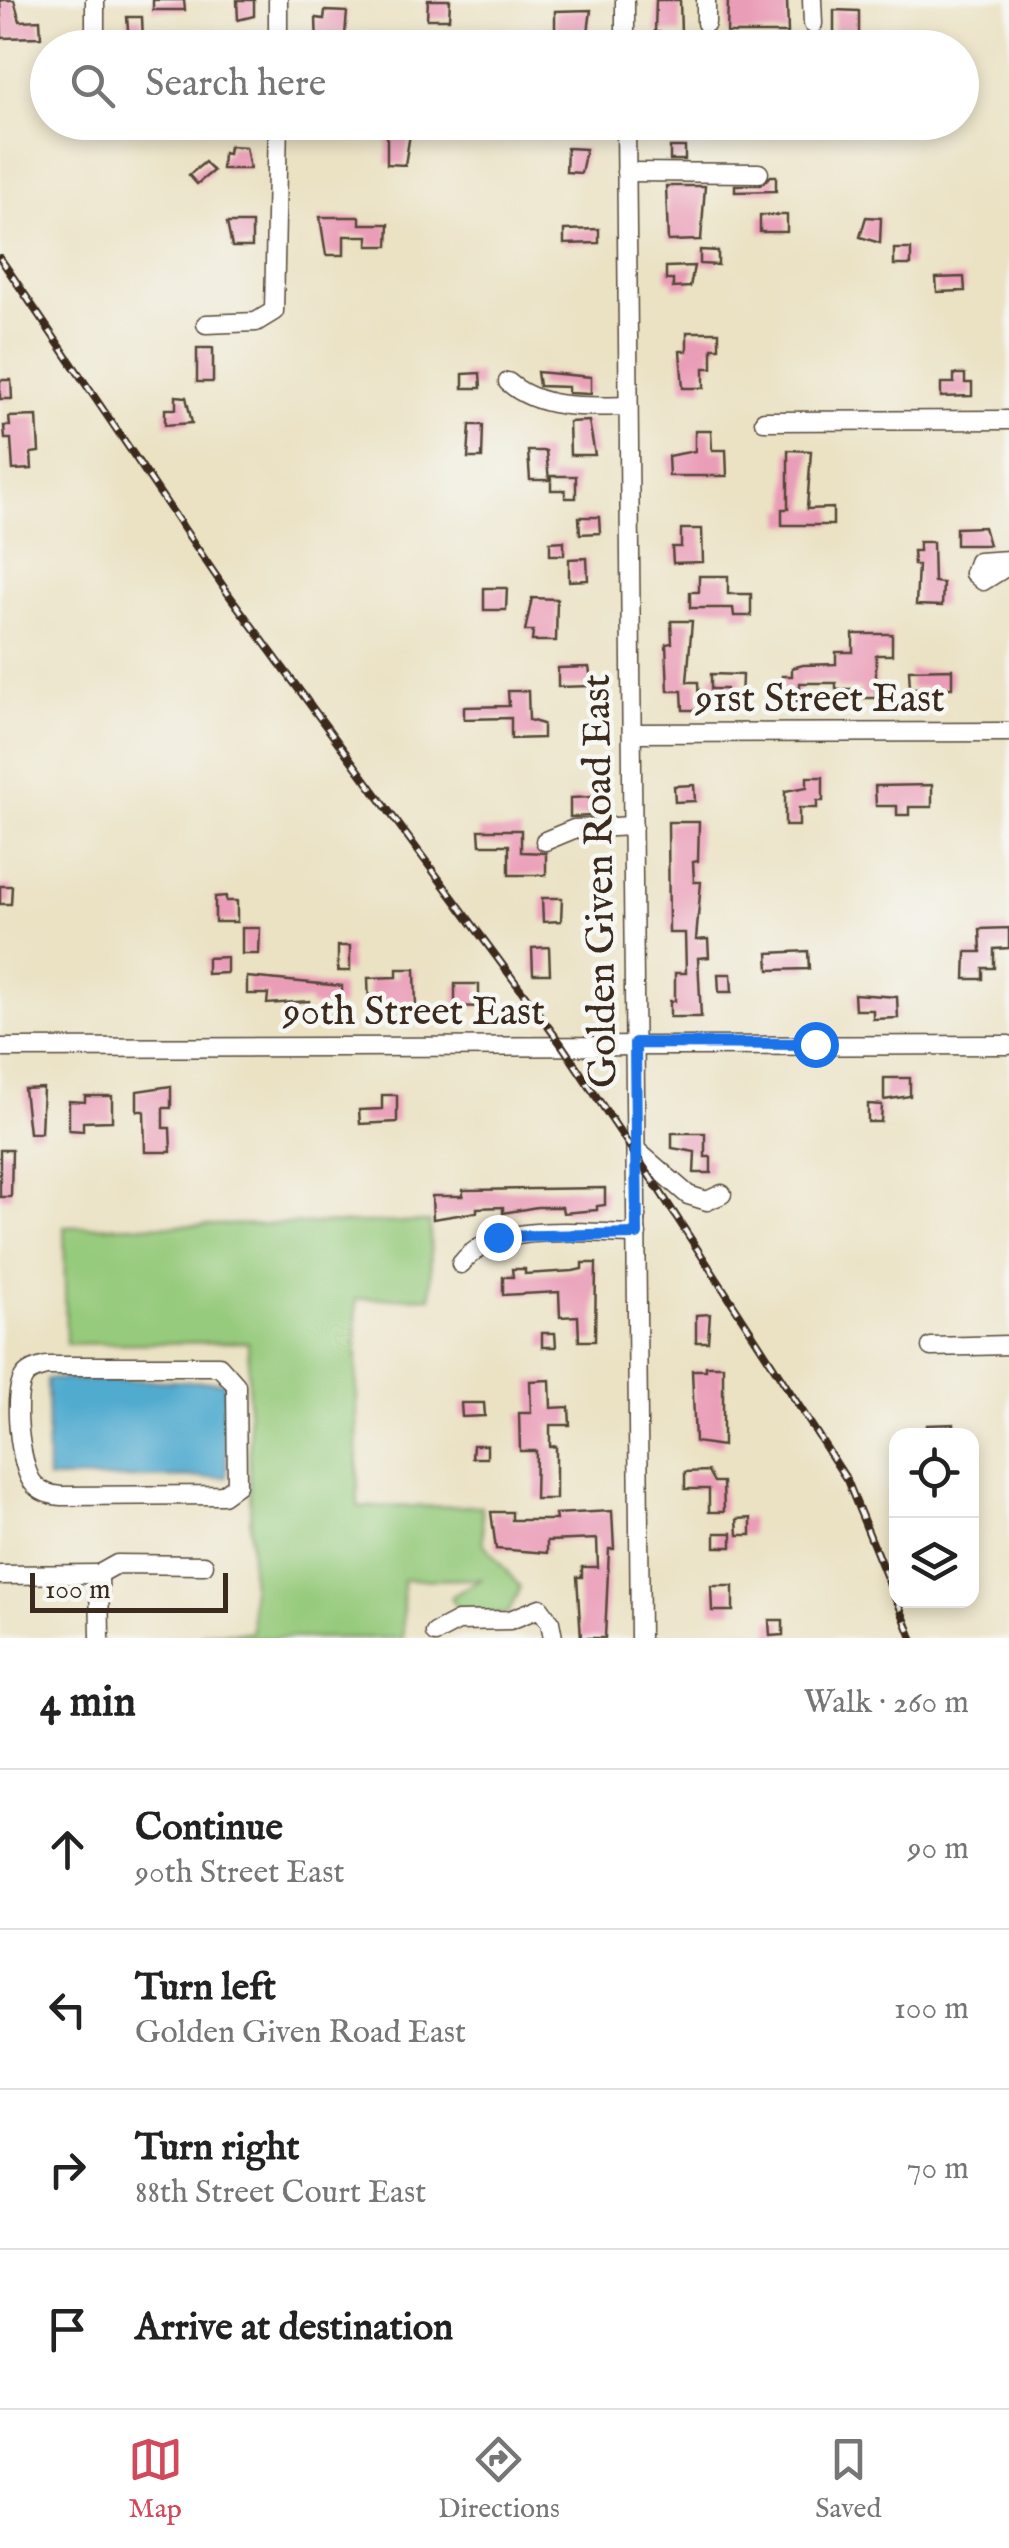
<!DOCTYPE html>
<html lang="en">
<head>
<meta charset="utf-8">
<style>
  :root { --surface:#fff; --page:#f2f2f2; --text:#222; --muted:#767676; --line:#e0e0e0; --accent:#d1495b }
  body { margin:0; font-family:"IM FELL English",serif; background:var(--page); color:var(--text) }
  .controls { position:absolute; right:30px; bottom:30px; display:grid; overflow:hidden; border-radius:20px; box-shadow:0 5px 15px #0003 }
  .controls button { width:90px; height:90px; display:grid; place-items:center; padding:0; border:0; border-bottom:2px solid var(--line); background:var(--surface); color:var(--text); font:50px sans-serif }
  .scale { position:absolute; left:30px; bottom:25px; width:198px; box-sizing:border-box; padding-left:10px; border:5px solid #3b2a1e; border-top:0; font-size:28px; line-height:35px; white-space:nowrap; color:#3b2a1e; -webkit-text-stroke:8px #f6f6f2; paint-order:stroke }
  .stop { position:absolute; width:30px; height:30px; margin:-22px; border:8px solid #1a73e8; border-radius:50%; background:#fff }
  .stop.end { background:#1a73e8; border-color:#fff; box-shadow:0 2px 10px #0008 }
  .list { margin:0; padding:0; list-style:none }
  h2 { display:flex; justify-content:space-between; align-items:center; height:130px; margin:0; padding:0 40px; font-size:42px }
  h2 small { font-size:32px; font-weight:400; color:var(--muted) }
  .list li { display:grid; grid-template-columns:65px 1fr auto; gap:30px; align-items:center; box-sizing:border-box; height:160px; padding:0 40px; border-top:2px solid var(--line) }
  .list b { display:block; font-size:38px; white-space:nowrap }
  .list p { margin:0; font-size:32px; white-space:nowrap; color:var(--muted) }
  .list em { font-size:32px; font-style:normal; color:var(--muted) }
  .icon { flex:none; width:55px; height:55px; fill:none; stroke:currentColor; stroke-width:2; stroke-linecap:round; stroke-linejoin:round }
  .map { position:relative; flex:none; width:1009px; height:1638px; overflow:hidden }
  .search { position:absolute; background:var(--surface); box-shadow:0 5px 15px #0003; left:30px; right:30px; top:30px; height:110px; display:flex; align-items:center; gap:25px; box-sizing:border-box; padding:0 35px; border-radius:55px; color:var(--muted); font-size:38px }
  .sheet { height:770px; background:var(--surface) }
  nav { display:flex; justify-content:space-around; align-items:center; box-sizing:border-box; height:140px; border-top:2px solid var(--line); background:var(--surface); font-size:28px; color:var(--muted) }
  nav a { display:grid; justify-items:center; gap:5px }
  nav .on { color:var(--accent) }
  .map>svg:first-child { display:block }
  .green { fill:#96ca7b; stroke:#687a4c; stroke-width:2.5 }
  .water { fill:#51abcf; stroke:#466a76; stroke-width:2.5 }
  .building { fill:#ea9db7 }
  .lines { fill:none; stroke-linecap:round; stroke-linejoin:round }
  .minor-casing { stroke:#554637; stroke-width:21 }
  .minor { stroke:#fff; stroke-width:18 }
  .rail-casing { stroke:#3b2a1e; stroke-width:8 }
  .rail { stroke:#f6f6f2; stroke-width:4; stroke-dasharray:11; stroke-linecap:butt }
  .route { stroke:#1a73e8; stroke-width:12 }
  .labels { text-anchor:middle; stroke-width:9; stroke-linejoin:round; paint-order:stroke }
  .street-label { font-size:40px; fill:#3b2a1e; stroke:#f6f6f2 }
</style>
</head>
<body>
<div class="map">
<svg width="1009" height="1638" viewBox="0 0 1009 1638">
  <rect width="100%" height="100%" fill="#f6f6f2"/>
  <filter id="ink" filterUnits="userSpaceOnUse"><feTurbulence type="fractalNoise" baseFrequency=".01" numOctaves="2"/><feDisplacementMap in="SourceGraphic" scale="20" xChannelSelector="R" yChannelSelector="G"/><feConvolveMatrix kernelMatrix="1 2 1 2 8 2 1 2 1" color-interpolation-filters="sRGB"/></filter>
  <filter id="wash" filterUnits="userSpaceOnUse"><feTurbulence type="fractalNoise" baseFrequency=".0048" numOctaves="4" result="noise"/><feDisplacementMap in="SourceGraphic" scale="40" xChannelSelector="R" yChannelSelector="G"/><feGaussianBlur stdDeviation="2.25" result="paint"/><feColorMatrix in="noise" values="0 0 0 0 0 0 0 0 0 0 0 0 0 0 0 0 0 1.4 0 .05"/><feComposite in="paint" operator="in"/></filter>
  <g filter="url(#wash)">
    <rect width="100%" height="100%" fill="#ebe2c4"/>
    <path class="green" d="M430,1222L431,1297L356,1299L358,1507L482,1506L483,1543L520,1587L508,1614L460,1613L451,1597L481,1579L403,1580V1638H202L204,1633L252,1632L248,1342L66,1344L64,1227Z"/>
    <path class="water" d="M47,1379L225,1382L227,1477L48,1479Z"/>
    <g id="blocks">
      <g class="building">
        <path d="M0,0H14L20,21L40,20L41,37L2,38Z"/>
        <path d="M153,0H184L185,10H153Z"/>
        <path d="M237,0H254V16L238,20Z"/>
        <path d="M428,0H450L449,19H427Z"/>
        <path d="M656,0H680L681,33L655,32Z"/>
        <path d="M728,0H787L788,33H727Z"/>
        <path d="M591,10L586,48H566V32H555V11Z"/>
        <path d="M834,10L859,11V35L834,34Z"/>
        <path d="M325,11L347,12L345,35H334L333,48H317L316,18L324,19Z"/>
        <path d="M127,17H142L143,42H129Z"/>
        <path d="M387,134H410L405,165L387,164Z"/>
        <path d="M229,146L246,147L250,169H222L223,153L228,154Z"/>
        <rect x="670" y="147" width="15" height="13"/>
        <path d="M567,148L586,149L581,173L566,172Z"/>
        <path d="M205,162L213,171L197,184L189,175Z"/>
        <path d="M771,176H776V191L735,192V185H760Z"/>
        <path d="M666,186H705L701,240L668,241Z"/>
        <rect x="760" y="215" width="27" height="17"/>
        <path d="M320,217H360V224H389L388,246H368V236H344V255H326Z"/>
        <path d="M866,217L881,218L880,243L860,237Z"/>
        <path d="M227,223H252V247H232Z"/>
        <path d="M599,229V243L564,244V230Z"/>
        <rect x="894" y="249" width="17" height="16"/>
        <path d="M700,250L718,251V265L700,264Z"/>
        <path d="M694,266L690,287L673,288V280H666V267Z"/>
        <path d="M964,277L965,291L937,292L936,278Z"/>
        <path d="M687,332H719V348H712V368H704V388H683L680,351H687Z"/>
        <rect x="197" y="348" width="16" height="34"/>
        <path d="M537,372L591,377V394L568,393V387L539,386Z"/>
        <path d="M480,373L481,388H463V374Z"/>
        <path d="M954,374H965V383H972V396L941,397V383H954Z"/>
        <path d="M0,380H11L12,399H0Z"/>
        <path d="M176,396L186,397L192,423L165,425V409H176Z"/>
        <path d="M37,416L39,452L31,453L32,469L13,470L11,439H5L4,426H10L9,417Z"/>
        <path d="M589,421L595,455H570L569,422Z"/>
        <path d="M470,425H483L482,458H468Z"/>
        <path d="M695,431H711L712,450H726L727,476H669L668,456L695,451Z"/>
        <path d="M788,450L811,451L807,509L833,508V525H782V509H788Z"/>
        <path d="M528,451H546L549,480H530Z"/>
        <path d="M551,476H576V498H565V490H551Z"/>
        <path d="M579,517H599L600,533L580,534Z"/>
        <path d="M984,527L989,545H956V528Z"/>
        <path d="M681,529H702L703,562L673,563L672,547H681Z"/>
        <path d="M564,541V555H550V542Z"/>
        <path d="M919,542H933L934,582L943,583L942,606L916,605L918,565H914L913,551H919Z"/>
        <path d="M587,558L588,580L569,581V559Z"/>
        <path d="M699,576H728V594H751V616H734L733,608H690V592H699Z"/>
        <path d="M484,588H507L506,610H484Z"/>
        <path d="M532,598L557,599L556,641H532L533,631H525Z"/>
        <path d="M671,621H692L687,682H698L699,710H683L682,691H668L666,644L672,643Z"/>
        <path d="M853,634H892V655H876V698H860V689H836V683H800V701H781L782,676H792V668L803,665L836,664V652H853Z"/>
        <path d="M589,667L592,686L558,687V668Z"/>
        <path d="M952,669V688H910L909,670Z"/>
        <path d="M711,674L742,675L741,702H726V689H711Z"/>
        <path d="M508,691H528L529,720L543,724V738L511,739V718L464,719V707L509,706Z"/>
        <path d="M807,777H823V801H817V808H799V826H785V791L807,787Z"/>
        <path d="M694,785L695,801L675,802L674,786Z"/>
        <path d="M932,785V807H909V815H897V806H876L875,786Z"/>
        <path d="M592,797V816L570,817V798Z"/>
        <path d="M668,822H699L698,861L693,862L694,882H701L696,940L708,939L709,957L698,958L701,1017H670V1001H675V973H686L685,933H669Z"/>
        <path d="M479,830H521V852L546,853V875H509V845H480Z"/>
        <path d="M0,886H12L11,904H0Z"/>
        <path d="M226,896V901H237V922H215V897Z"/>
        <path d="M542,898H562L561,921L543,922Z"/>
        <path d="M242,928H260L259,954H242Z"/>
        <path d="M1009,928V948L994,949V968H983V979H965L966,952H981L980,929Z"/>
        <rect x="338" y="946" width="12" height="25"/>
        <path d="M549,947L550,974H533L532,948Z"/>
        <path d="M808,951L809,969L769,970L768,953Z"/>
        <path d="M227,957V973L207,974V958Z"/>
        <path d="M397,969H415L416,1009L369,1007L368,978L397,977Z"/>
        <path d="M718,974H731L732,992H719Z"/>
        <path d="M247,977L342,986V1006L316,1007L309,1006V1001L267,1004L268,994H247Z"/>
        <path d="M455,984H479V1007L455,1006Z"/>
        <path d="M854,994L897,997L898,1018L873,1019V1010H855Z"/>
        <path d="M884,1078H910V1096L884,1100Z"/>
        <path d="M171,1086V1108H163V1128H170L171,1152H145L144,1111H137V1091Z"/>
        <path d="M43,1088L41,1133H29L24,1089Z"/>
        <path d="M382,1095H397V1122L360,1124L359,1110L382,1109Z"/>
        <path d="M85,1096H112V1121L83,1122V1131L69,1130V1101L85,1102Z"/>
        <path d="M868,1104L882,1105L881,1122H868Z"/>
        <path d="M672,1133H705V1157H711V1173H694L695,1152L672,1148Z"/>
        <path d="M0,1150H12L11,1197H0Z"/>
        <path d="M605,1188V1205L597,1206V1210L563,1213L562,1207H537L503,1213V1207L477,1208V1212L433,1219L432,1196H463V1190Z"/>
        <path d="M582,1263H596L595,1341H579L578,1316L560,1317L559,1292L503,1295V1277H513L512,1269H525V1274L573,1271L582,1269Z"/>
        <path d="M710,1314L708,1342H696V1315Z"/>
        <path d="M542,1333H555L556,1347H542Z"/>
        <path d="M706,1366H723V1446L695,1442L692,1370H706Z"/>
        <path d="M550,1380L551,1408L569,1407L570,1425H550V1447L556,1446V1499H535L536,1451H520L519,1413H531L530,1381Z"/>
        <path d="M461,1403H484L485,1416L462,1417Z"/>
        <path d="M954,1424V1436H927V1425Z"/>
        <path d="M473,1445H487V1458H472Z"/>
        <path d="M708,1471L714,1482H723L724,1512H709V1489H685V1472Z"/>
        <path d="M612,1511L614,1549H609L605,1638H581L577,1577H582V1567H598L597,1539L547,1541V1553L496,1549L491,1512H512V1520H556L555,1514Z"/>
        <path d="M751,1518V1535H738L737,1519Z"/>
        <rect x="715" y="1533" width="17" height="14"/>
        <path d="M711,1586H733V1611H712Z"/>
        <path d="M769,1620H783V1635L770,1636Z"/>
      </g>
    </g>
  </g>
  <g filter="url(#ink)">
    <use href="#blocks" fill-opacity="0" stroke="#554637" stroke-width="2.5"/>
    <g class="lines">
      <defs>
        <g id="minor">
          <path d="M625,0V48"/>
          <path d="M706,0V23"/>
          <path d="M812,0L813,24"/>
          <path d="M95,30V0"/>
          <path d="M278,48V0"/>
          <path d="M626,122L640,1638"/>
          <path d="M626,172L759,173"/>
          <path d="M206,324L256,322L274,311L278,122"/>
          <path d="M508,382C540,410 587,407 628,406"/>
          <path d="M764,421L1009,420"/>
          <path d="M1009,560L978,562L974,573L983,581L1009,565"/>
          <path d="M632,733L1009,732"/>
          <path d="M545,841L574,829L633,826"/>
          <path d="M0,1048L1009,1045"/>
          <path d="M636,1150L688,1195L707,1201L722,1194"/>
          <path d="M461,1264C493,1220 586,1234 637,1234"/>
          <path d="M931,1347L1009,1345"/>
          <path d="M46,1366H219L236,1385L237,1485L223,1495L61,1496C50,1495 40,1492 33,1483C20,1467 11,1392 25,1376C30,1370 39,1368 46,1366Z"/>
          <path d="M99,1574L117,1564L204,1565"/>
          <path d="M99,1574L100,1638"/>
          <path d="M0,1575L99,1574"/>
          <path d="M435,1633L458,1621L510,1620L540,1608L550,1622L553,1638"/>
        </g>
      </defs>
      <use href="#minor" class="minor-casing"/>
      <use href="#minor" class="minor"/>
      <defs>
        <g id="rail">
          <path d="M0,258L229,595L561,1044L661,1193L847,1480L896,1600"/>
          <path d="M897,1600L912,1638"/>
        </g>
      </defs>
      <use href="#rail" class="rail-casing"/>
      <use href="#rail" class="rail"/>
    </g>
  </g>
  <g class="lines" filter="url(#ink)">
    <path class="route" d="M498,1237L637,1234L635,1043L815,1044"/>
  </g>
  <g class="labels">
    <g class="street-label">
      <text x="820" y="711">91st Street East</text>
      <text transform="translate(598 881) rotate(-91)" y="14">Golden Given Road East</text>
      <text x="414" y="1024">90th Street East</text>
    </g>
  </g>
</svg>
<div class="controls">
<button><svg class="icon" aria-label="locate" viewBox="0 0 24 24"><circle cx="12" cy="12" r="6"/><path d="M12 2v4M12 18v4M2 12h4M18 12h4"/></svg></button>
<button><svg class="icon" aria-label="layers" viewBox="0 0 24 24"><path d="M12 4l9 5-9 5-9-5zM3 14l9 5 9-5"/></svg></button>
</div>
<div class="scale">100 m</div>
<div class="stop" style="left:815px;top:1044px"></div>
<div class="stop end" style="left:498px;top:1237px"></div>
<div class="search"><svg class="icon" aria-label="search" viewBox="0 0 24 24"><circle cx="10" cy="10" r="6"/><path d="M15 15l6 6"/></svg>Search here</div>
</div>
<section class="sheet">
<h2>4 min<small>Walk · 260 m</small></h2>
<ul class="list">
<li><svg class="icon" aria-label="ahead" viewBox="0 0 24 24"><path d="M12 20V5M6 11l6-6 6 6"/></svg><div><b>Continue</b><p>90th Street East</p></div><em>90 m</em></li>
<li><svg class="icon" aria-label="left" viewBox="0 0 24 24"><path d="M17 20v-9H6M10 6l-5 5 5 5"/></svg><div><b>Turn left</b><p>Golden Given Road East</p></div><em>100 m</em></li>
<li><svg class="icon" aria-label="right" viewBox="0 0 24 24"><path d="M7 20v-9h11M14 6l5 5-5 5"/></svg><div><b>Turn right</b><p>88th Street Court East</p></div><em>70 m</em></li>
<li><svg class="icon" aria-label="arrive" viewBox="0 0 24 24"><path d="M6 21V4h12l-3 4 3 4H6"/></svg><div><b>Arrive at destination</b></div></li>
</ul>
</section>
<nav>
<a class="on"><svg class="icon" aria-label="map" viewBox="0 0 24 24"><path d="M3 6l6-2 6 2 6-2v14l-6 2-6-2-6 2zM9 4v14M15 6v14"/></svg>Map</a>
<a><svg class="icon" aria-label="directions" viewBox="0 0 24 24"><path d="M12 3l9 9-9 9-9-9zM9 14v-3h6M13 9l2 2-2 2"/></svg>Directions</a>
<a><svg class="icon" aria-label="saved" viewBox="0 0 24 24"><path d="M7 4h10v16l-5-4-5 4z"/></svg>Saved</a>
</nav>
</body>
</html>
